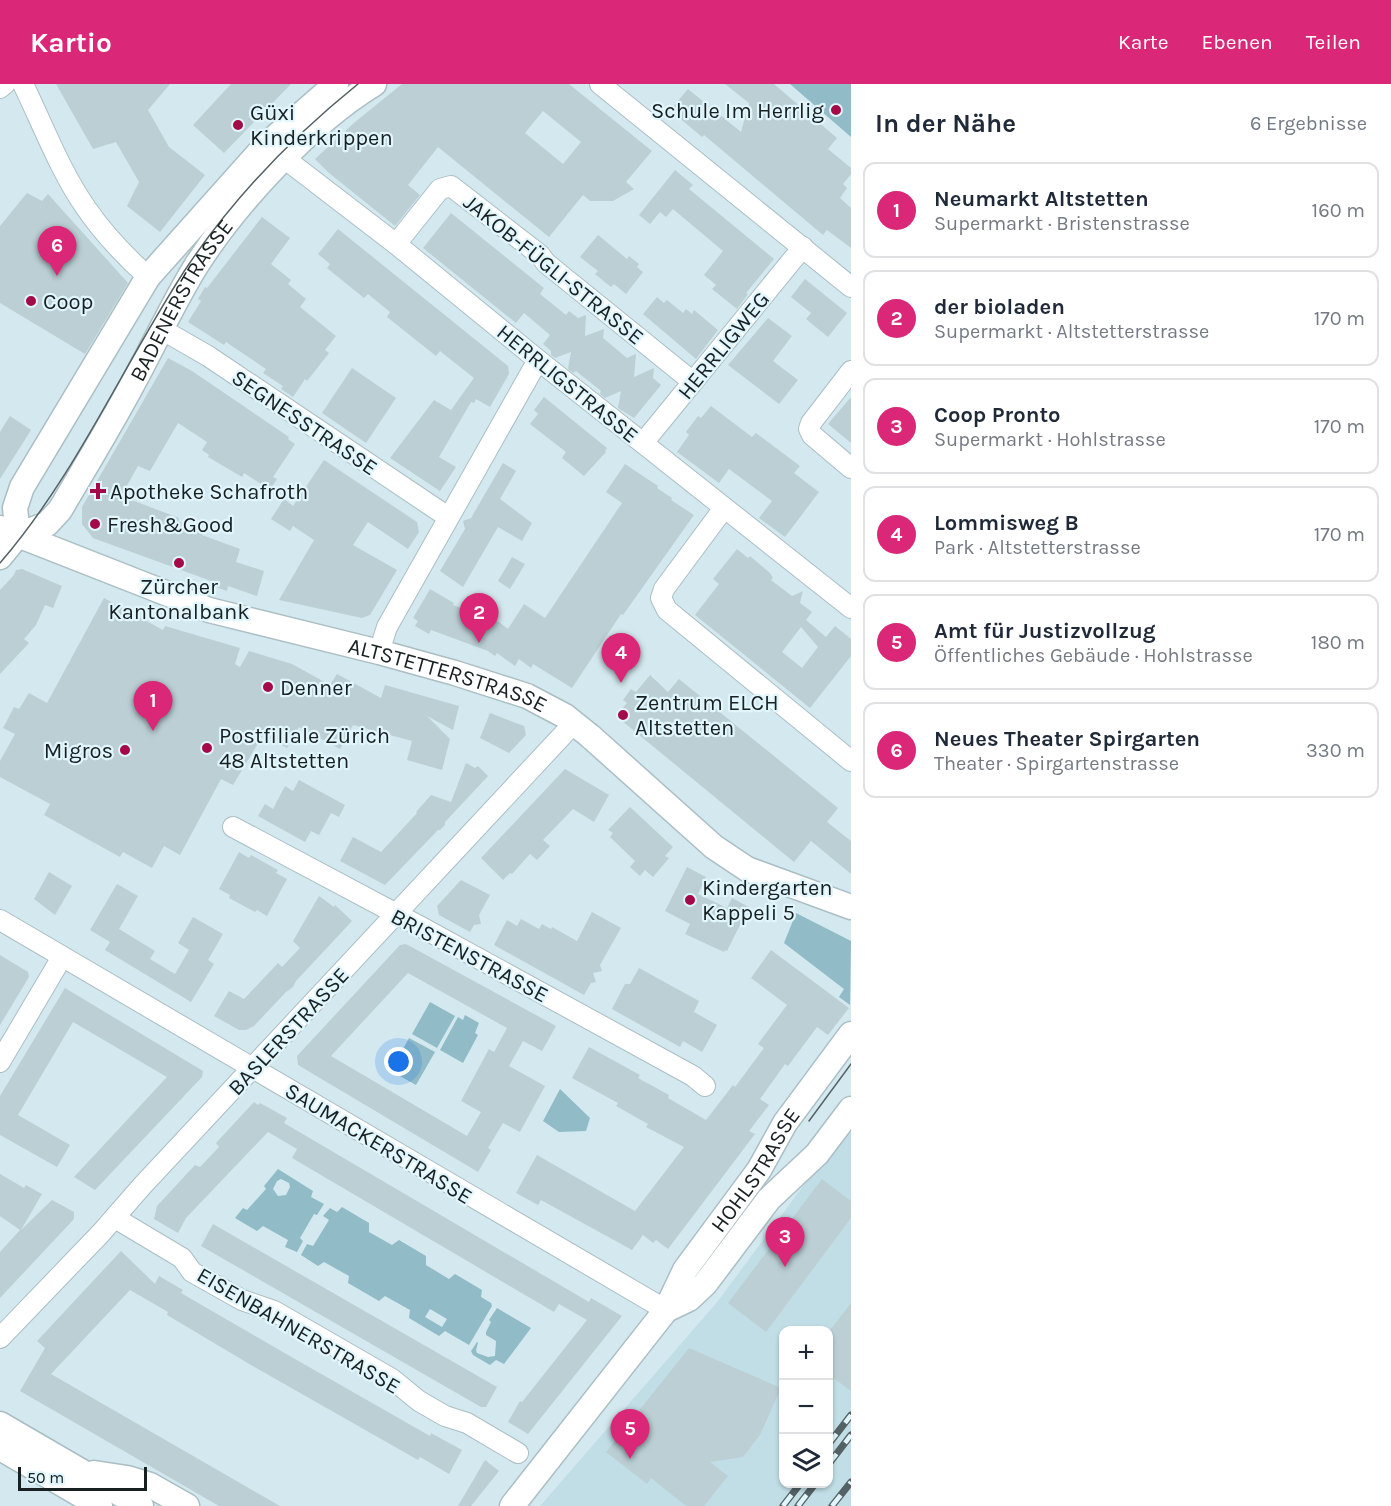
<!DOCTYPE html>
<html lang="de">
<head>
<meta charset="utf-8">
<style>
  :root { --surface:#fff; --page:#f2f2f3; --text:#1f2937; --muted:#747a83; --line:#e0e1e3; --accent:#db2777 }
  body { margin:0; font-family:Karla,sans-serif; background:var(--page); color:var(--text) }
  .controls { position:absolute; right:18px; bottom:18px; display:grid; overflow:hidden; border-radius:12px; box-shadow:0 2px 4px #0004 }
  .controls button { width:54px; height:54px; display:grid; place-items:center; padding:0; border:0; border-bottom:2px solid var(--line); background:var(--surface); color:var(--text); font:30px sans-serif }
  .scale { position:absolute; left:18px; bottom:15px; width:129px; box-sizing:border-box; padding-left:6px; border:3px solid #182022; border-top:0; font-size:16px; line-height:21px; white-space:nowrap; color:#182022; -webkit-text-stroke:4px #e1f6fc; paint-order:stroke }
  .you { position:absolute; left:399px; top:978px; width:21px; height:21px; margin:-15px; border:4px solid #fff; border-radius:50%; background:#1a73e8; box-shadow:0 0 0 9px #1a73e833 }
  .badge { display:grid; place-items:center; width:39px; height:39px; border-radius:50%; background:var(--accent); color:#fff; font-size:20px; font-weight:700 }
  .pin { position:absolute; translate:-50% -50px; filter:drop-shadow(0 2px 3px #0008) }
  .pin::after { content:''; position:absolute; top:32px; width:21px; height:18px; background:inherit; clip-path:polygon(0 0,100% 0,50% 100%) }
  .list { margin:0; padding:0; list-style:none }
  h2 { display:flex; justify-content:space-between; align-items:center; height:78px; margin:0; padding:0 24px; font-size:26px }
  h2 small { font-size:20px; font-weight:400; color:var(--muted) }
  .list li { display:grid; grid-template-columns:39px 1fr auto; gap:18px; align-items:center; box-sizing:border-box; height:96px; margin:0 12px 12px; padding:0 12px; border:2px solid var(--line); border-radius:12px }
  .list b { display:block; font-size:22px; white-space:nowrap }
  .list p { margin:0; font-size:20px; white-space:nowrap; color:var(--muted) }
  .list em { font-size:20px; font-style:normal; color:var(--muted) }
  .icon { flex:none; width:33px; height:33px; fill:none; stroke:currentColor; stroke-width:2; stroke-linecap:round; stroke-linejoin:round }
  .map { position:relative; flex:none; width:851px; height:1422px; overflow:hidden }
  header { display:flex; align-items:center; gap:36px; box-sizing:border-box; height:84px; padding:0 30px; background:var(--accent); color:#fff }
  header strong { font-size:28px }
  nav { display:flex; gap:33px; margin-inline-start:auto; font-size:21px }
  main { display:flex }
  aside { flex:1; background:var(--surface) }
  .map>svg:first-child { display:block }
  .built { fill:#c1dee7; fill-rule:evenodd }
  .green { fill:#90bbc7; fill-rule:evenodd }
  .building { fill:#bbcfd5; fill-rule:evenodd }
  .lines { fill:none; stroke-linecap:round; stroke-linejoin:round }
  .minor-casing { stroke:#aabec4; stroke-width:22 }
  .tertiary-casing { stroke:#aabec4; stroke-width:27 }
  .minor { stroke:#fff; stroke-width:20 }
  .tertiary { stroke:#fff; stroke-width:24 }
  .tram { stroke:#556265; stroke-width:1.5 }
  .rail-casing { stroke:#556265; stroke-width:7 }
  .rail { stroke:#e1f6fc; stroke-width:4.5; stroke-dasharray:14; stroke-linecap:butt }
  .poi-dot { fill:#a30a47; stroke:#e1f6fc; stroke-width:2 }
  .labels { text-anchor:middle; stroke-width:4.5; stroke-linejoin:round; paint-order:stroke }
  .poi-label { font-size:22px; fill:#182022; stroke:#e1f6fc; text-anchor:start }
  .street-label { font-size:22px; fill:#182022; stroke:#e1f6fc }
</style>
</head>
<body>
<header>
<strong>Kartio</strong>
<nav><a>Karte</a><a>Ebenen</a><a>Teilen</a></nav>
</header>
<main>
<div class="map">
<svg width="851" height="1422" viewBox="0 0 851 1422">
  <rect width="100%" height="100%" fill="#d4e9ef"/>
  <path class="built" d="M851,1037V1422H540L718,1217ZM784,1246H828V1400H784Z"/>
  <g class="green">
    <path d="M790,0H851V53Z"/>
    <path d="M796,829L851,857L850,921L839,913L844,905L784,859Z"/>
    <path d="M430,918L455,932L437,964L412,950Z"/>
    <path d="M465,931L479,939L475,949L478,951L463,979L440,966L458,933L463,936Z"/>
    <path d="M409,954L435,968L416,1001L391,987Z"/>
    <path d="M560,1005L590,1034L586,1047L559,1048L543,1037Z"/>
    <path d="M278,1085L313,1107L311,1113L324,1120L317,1131L314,1130L300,1154L303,1157L297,1168L285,1163L288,1156L263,1142L257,1147L235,1134L243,1124L247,1126L266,1105L264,1102ZM281,1095L289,1099L290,1103L286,1111L278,1112L273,1105L277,1097Z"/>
    <path d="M342,1123L369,1139V1148L392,1161L399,1156L426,1172V1181L449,1195L455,1190L482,1206L481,1213L491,1219L492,1222L469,1261L445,1247L439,1252L409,1234L410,1226L385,1212L379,1217L348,1199L349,1192L324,1178L318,1182L301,1171L307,1160L313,1162L329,1136L323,1132L330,1124L337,1128ZM430,1225L447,1235L442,1243L425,1233Z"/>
    <path d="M497,1224L531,1244L504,1280L496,1276L490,1281L473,1271L471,1267L477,1258L478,1259L476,1266L477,1269L488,1273L495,1272L496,1257L486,1251V1248L491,1238L489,1236Z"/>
  </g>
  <g class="building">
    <path d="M56,0H170L148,26L169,63L205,91L160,148L127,122L139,98L116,58L93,65Z"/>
    <path d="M231,0H291L224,69L193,41Z"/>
    <path d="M402,0H569L652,67L626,98L634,105L613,117H590L583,111L549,153L438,63L408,101L420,111L395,142L329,89L315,75L355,38ZM543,27L581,58L563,80L525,49Z"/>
    <path d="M725,0H774L837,54L828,65L851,84V90L843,100L847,104L840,114L851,124V164L827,146L823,151L704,51L702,53L670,26L688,5L741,48L749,19Z"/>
    <path d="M675,86L693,101L689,105L774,175L746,209L748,210L737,225L712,205L716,201L704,191L723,167L673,125L666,133L660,128L650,140L639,131Z"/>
    <path d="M27,109L42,117L48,110L128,199L85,270L0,219V142Z"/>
    <path d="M451,129L544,204L540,210L566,231L569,227L578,234L586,231L585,252L604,245L603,254L627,274L636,270L634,293L654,284L653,294L661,301L634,334L618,324L621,307L605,314L600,310L601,307L576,287L573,289L568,285L571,268L555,274L551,271V267L543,260L550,251L524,229L516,239L423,164Z"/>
    <path d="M262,133L290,154L271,180L291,196L288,200L306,215L300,223L336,252L325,266L329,269L307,297L305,295L293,313L281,305L283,302L263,289L266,285L226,258L224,261L188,238L201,217L198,215L205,203L207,204Z"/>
    <path d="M338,145L508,282L509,290L490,323L476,315L474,319L471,318L439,373L456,383L440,407L390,374L434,316L451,326L474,294L440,267L436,272L387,233L390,228L368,210L364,214L327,184L330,180L318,170Z"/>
    <path d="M598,151L627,175L629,172L639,180L637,183L643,188L626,210L614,200L611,203L595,190L598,187L580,173Z"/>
    <path d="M805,195L847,229L828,253L806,235L811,229L791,213Z"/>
    <path d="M657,213L664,219L667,216L683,229L686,225L692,230L694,226L718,246L696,275L643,230Z"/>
    <path d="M768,234L792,252L773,277L798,296L779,320L728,281Z"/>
    <path d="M168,274L192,287L289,353L288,355L295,360L273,393L277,395L270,406L244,389L242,393L208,373L209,371L202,366L207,358L178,339L150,387L138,382L121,412L179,434L178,437L204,447L202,451L240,465L236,478L264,487L257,512L228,502L227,507L213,502L214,498L93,454L82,440V423Z"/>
    <path d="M352,284L396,314L366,359L322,329Z"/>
    <path d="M544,313L607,364L605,367L606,368L584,392L562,374L566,368L530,340L538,330L534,326Z"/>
    <path d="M851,313V359L828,340Z"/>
    <path d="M711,322L752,353L756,349L800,382L794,389L819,408L785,453L759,434L772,417L729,385L719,399L677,368L689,351L686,348L698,332L701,334Z"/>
    <path d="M10,332L31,346L0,395V348Z"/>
    <path d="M324,376L417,438L419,448L408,465L368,438L353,461L397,486L370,531L362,534L279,516L314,456L293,442L290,447L271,435L284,415L293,422Z"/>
    <path d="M503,379L516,387L500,415L532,439L522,457L498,443L463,503L440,487L465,445L463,437L471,434Z"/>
    <path d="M625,380L658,402L657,404L672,414L671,416L694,431L623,531L621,530L572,604L533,580L531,584L519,575L515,582L497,569L495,572L488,567L431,546L429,550L415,542L418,537L413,534L430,505L454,519L453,521L499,538L508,545L524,520L545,534L622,419L606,408Z"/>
    <path d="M737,465L748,474L750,472L770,489L773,494L771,496L792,512L803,507L800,519L812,528L806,536L826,553L835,542L851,555V572L810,624L695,531L719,500L713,495ZM801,543L818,563L802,584L782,568Z"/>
    <path d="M512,473L525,480L510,505L498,497Z"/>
    <path d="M22,485L62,502L53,524L45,521L36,541L24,555L29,559L0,590V506L14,491L16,486Z"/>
    <path d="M104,514L163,546L165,542L240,564L235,580L240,583L249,567L292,580L330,601L337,590L381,614L385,601L459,622L453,646L427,632L450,655L442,686L407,676L412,657L353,641L340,665L299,643L287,664L263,651L233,701L221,695L180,771L164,762L152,784L123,768L120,773L44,731L50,720L0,693V677L15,650L3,644L14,623L19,625L29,609L47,619Z"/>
    <path d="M650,591L668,608L679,595L838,724L827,738L851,757V790L811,757L794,778L616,632L627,619L623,616L631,605L636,608Z"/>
    <path d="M490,629L524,642L526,651L509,669L480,654Z"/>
    <path d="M466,679L475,684L478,682L488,692L445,738V741L440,746H438L385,801L340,777L353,753L381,768L417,729L416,728L431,711L451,718Z"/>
    <path d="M565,685L609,711L594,738L573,725L543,756L550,762L537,776L530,770L512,790L510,789L503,796L481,774Z"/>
    <path d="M299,696L345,721L339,733L331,729L319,751L311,747L305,758L258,732L265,720L273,725L285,702L293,707Z"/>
    <path d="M630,723L673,763L665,772L669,774L653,793L645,786L640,792L630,783L635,777L610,753L613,749L608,746Z"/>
    <path d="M239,768L249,774L251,771L278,786L276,789L287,795L267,832L257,826L255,828L229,814L230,811L219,805Z"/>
    <path d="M687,783L706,793L698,810L727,824L732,814L749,823L727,867L725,866L724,868L685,850L690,840L665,827Z"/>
    <path d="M49,788L72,802L55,831L34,815Z"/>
    <path d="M461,796L490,811L479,831L481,840L474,841L470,848L439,831L437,822Z"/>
    <path d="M117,800L138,812L119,845L155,867L150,875L175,890L189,866L178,859L193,833L223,850L208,876L214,880L191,918L105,866L110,858L90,846Z"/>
    <path d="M319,812L334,823L335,821L352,837L296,897L293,903L286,908L254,942L246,946H239L214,932L229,907L244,915L278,879L282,883L300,864L293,857Z"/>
    <path d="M592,828L621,844L600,881L602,887L593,889L596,898L591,899L584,911L494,861L507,836L517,842L521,835L539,845L542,840L551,845L552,843L577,857Z"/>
    <path d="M406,860L556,942L542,967L523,957L509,982L545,1002L520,1048L503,1039L488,1064L491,1066L478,1088L298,981L297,972L400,861ZM408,889L507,944L494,968L489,965L461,1017L481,1028L467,1052L331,972Z"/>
    <path d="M771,866L849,924L828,951L817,943L788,982L785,980L760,1015L769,1021L749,1047L755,1050L668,1165L656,1156L653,1159L643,1151L632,1166L541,1116L538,1121L516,1109L537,1071L635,1127L684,1063L646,1043L648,1040L616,1022L618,1019L572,994L589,963L640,991L638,994L669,1011L668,1014L706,1036L733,1001L735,1003L764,964L758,960L787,921L751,894Z"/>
    <path d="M0,871L28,888L29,893L0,941Z"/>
    <path d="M639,884L699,917L694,928L717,941L702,968L683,957L680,963L612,925L625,900H630Z"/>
    <path d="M65,904L203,987L202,993L95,1106L74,1093L167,993L73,938L18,1031L70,1061L57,1083L0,1051V1012Z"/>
    <path d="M254,1018L258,1021L260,1019L287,1034L284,1039L589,1218L591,1214L622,1232L528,1350L508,1338L520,1317L522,1318L587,1236L559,1220L554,1228L292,1074L297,1065L268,1048L186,1134L178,1149L154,1135L157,1122L195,1081L200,1083L219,1063L216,1059Z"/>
    <path d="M0,1090L24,1104L26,1101L42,1110L21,1146L52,1116L74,1128V1135L0,1214V1168L20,1146L0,1132Z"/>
    <path d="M822,1095L851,1117V1134L766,1248L728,1219Z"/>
    <path d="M213,1140L497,1303L486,1323H481L201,1162Z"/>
    <path d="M121,1167L155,1200L159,1192L183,1206L181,1209L281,1267L430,1352L431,1349L462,1366L449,1390L420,1373L418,1376L251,1281L167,1231L168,1228L130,1206L51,1290L280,1422H219L20,1307L45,1264L37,1257Z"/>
    <path d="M851,1219V1307L828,1290V1249Z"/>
    <path d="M689,1264L781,1304L760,1351L743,1373L710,1378L728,1392L704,1422H686L651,1394L647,1400L606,1368Z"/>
    <path d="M485,1376L499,1387L471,1422H458Z"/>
  </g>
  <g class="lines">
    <defs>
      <g id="minor">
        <path d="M23,0C43,41 60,87 86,124C103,149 125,172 148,193"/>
        <path d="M600,0L851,203"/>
        <path d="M0,4L5,0"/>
        <path d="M284,74L396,160L538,276L851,524"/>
        <path d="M396,160L440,105L451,102L540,171L546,179L693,298"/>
        <path d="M161,245L208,272L448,433"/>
        <path d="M851,287L811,339L809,345L812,351L851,384"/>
        <path d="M643,359L803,163"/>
        <path d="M724,424L664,505L661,514L667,526L851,677"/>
        <path d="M379,568L387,543L538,276"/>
        <path d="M233,743L423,844L693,992L705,1002"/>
        <path d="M0,836L666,1226"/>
        <path d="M0,978L62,873"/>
        <path d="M115,1134L182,1174L192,1188L242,1216L274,1227L392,1295L419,1317L445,1332L467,1339L518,1369"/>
        <path d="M0,1254L101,1149L142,1102L574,639"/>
      </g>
      <g id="tertiary">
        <path id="s1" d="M0,444L209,526L379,568L455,589L527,612L565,632L590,652L714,763L747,785L851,823"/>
        <path d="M18,451L15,424L22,403L148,193L265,62L336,0"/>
        <path id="s2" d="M0,473L18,451L47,440L60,426C84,385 109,344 131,303C153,263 172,221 196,182C236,119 310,39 374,0"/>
        <path d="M666,1226L689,1215L705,1200L769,1115L817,1070L851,1025"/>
        <path d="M0,1340L141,1422"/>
        <path d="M0,1364L100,1422"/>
        <path d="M94,1389L127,1394L150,1401L187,1422"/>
        <path id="s3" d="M512,1422L666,1226L685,1186L759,1086L785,1039L851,950"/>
      </g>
    </defs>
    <use href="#minor" class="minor-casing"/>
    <use href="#tertiary" class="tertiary-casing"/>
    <use href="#minor" class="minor"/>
    <use href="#tertiary" class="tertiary"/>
    <g class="tram">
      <path d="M0,479C76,391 122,283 185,186C233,114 291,54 358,0"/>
      <path d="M809,1037L851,980"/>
    </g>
    <defs>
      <g id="rail">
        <path d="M828,1361L851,1331"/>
        <path d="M828,1381L851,1351"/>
        <path d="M783,1422L800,1400"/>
        <path d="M798,1422L815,1400"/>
        <path d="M832,1422L851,1398"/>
      </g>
    </defs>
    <use href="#rail" class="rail-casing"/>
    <use href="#rail" class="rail"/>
  </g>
  <g class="poi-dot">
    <circle cx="836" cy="26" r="6"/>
    <circle cx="238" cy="41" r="6"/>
    <circle cx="31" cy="217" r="6"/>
    <path d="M95 398h6v6h6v6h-6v6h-6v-6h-6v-6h6z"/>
    <circle cx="95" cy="440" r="6"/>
    <circle cx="179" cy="479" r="6"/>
    <circle cx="268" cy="603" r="6"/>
    <circle cx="623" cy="631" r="6"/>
    <circle cx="207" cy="664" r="6"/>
    <circle cx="125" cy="666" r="6"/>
    <circle cx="690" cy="816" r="6"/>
  </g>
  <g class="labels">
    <g class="poi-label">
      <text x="824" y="34" text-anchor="end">Schule Im Herrlig</text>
      <text x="250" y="36">Güxi<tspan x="250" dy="25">Kinderkrippen</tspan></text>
      <text x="43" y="225">Coop</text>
      <text x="110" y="415">Apotheke Schafroth</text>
      <text x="107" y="448">Fresh&amp;Good</text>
      <text x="179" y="510" text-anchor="middle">Zürcher<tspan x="179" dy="25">Kantonalbank</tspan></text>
      <text x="280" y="611">Denner</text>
      <text x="635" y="626">Zentrum ELCH<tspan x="635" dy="25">Altstetten</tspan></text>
      <text x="219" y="659">Postfiliale Zürich<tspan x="219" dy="25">48 Altstetten</tspan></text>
      <text x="113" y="674" text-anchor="end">Migros</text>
      <text x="702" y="811">Kindergarten<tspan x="702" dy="25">Kappeli 5</tspan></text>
    </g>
    <g class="street-label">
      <text transform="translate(554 185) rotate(39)" y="8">JAKOB-FÜGLI-STRASSE</text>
      <text dy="8" stroke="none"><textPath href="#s2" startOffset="321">BADENERSTRASSE</textPath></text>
      <text transform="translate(723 261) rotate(-51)" y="8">HERRLIGWEG</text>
      <text transform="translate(568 299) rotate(39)" y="8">HERRLIGSTRASSE</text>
      <text transform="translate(305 338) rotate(34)" y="8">SEGNESSTRASSE</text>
      <text dy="8" stroke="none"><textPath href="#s1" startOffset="472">ALTSTETTERSTRASSE</textPath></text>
      <text transform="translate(470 871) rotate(28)" y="8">BRISTENSTRASSE</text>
      <text transform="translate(288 947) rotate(-47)" y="8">BASLERSTRASSE</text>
      <text transform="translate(379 1059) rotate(31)" y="8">SAUMACKERSTRASSE</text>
      <text dy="8" stroke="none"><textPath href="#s3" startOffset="416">HOHLSTRASSE</textPath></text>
      <text transform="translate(299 1246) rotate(30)" y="8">EISENBAHNERSTRASSE</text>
    </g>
  </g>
</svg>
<div class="controls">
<button>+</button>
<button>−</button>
<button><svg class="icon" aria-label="layers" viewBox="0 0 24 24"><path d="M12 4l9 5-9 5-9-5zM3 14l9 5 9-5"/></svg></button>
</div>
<div class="scale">50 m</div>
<div class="you"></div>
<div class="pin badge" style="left:153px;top:647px">1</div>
<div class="pin badge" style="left:479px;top:559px">2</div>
<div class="pin badge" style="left:785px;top:1183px">3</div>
<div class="pin badge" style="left:621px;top:599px">4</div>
<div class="pin badge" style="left:630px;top:1375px">5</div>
<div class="pin badge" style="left:57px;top:192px">6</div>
</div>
<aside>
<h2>In der Nähe<small>6 Ergebnisse</small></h2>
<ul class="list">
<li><span class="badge">1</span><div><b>Neumarkt Altstetten</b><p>Supermarkt · Bristenstrasse</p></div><em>160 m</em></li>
<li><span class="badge">2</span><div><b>der bioladen</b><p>Supermarkt · Altstetterstrasse</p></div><em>170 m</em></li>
<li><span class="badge">3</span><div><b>Coop Pronto</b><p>Supermarkt · Hohlstrasse</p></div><em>170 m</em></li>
<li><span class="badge">4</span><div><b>Lommisweg B</b><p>Park · Altstetterstrasse</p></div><em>170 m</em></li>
<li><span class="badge">5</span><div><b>Amt für Justizvollzug</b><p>Öffentliches Gebäude · Hohlstrasse</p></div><em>180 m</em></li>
<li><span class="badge">6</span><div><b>Neues Theater Spirgarten</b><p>Theater · Spirgartenstrasse</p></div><em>330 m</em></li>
</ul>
</aside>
</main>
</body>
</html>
